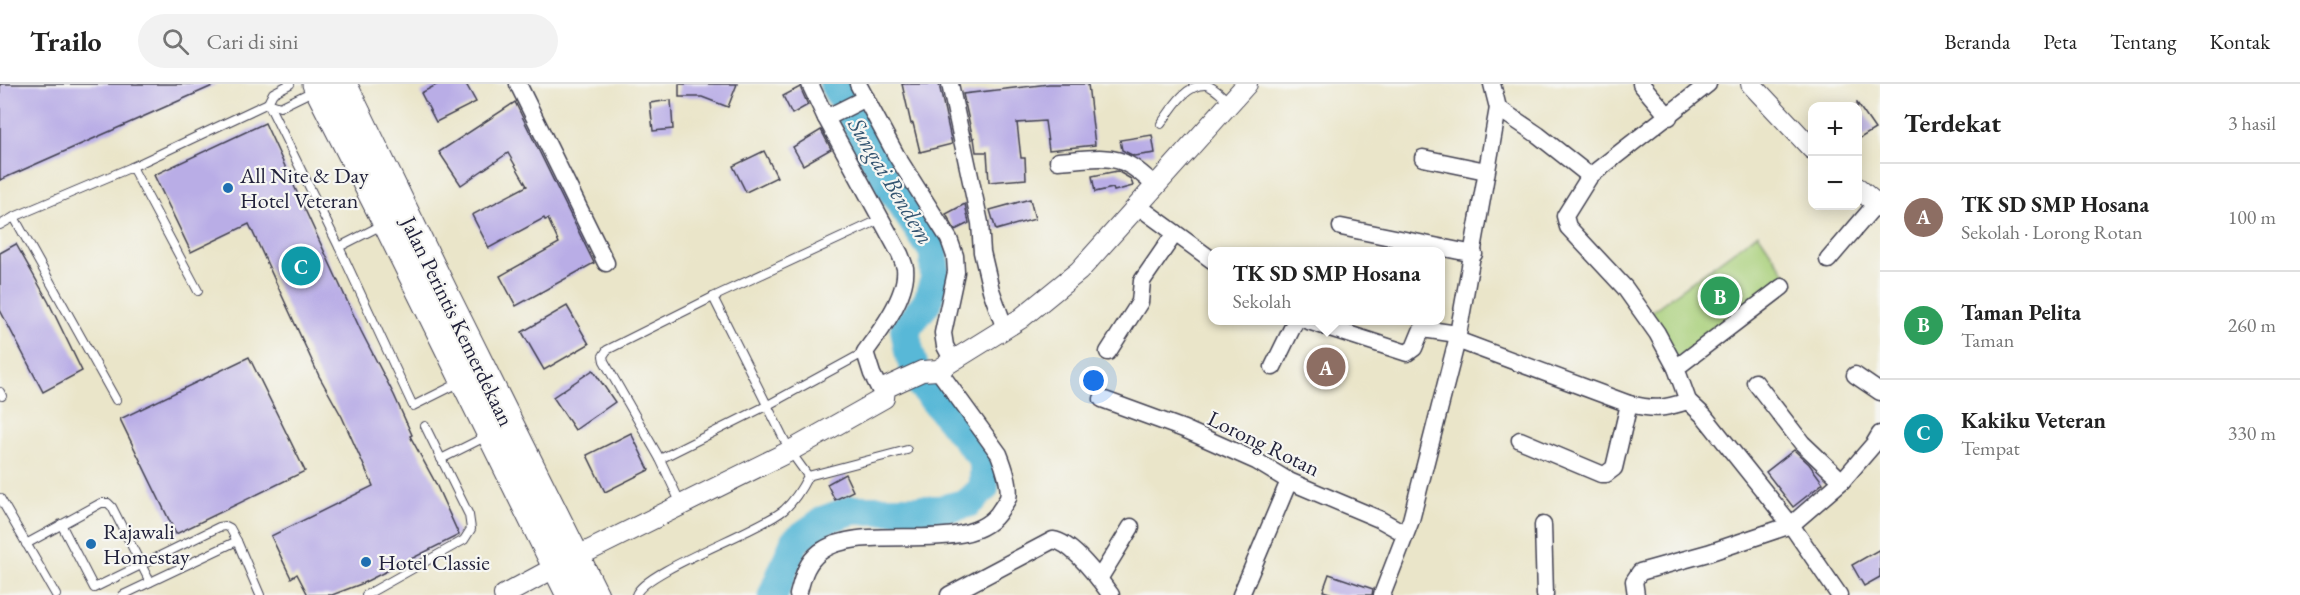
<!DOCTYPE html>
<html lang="id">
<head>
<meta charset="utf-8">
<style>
  :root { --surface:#fff; --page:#f2f2f2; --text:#222; --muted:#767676; --line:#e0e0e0; --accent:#7c3aed }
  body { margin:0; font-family:"EB Garamond",serif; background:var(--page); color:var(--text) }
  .controls { position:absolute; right:18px; top:18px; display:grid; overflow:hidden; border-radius:12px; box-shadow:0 3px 15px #0003 }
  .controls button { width:54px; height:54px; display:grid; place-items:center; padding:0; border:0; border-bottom:2px solid var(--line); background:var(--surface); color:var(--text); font:30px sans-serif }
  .you { position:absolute; left:1094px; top:297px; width:21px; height:21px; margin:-15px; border:4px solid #fff; border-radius:50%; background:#1a73e8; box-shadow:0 0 0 9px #1a73e833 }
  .badge { display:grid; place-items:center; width:39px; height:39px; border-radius:50%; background:var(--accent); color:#fff; font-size:20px; font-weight:700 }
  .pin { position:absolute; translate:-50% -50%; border:3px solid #fff; box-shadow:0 2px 6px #0006 }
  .popup { position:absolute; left:1208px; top:163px; width:237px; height:78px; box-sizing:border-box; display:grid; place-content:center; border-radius:12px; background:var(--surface); filter:drop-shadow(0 2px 4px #0005); font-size:20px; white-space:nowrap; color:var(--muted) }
  .popup b { font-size:22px; color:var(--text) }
  .popup::after { content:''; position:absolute; left:50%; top:100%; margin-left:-12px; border:12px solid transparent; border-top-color:var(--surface) }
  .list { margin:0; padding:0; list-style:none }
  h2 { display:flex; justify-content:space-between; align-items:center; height:78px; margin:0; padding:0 24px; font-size:26px }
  h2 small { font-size:20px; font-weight:400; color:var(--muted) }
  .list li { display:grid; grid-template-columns:39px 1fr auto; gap:18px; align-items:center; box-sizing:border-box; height:108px; padding:0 24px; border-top:2px solid var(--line) }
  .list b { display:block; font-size:22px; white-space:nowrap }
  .list p { margin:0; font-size:20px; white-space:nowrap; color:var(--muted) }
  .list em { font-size:20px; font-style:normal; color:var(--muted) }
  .icon { flex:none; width:33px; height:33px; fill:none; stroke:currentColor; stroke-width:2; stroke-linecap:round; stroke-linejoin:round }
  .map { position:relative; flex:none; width:1880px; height:511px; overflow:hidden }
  header { display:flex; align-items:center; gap:36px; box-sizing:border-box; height:84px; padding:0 30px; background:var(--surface); border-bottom:2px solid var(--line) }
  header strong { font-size:28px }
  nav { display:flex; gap:33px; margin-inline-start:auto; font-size:21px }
  .search { width:420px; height:54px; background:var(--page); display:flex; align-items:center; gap:15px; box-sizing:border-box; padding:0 21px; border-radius:33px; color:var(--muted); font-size:22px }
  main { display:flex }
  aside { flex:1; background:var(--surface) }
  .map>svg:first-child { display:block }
  .green { fill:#a8cf79; stroke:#65785a; stroke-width:1.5 }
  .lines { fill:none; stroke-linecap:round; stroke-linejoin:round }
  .river { stroke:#59b8d7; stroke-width:30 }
  .building { fill:#b9ade6 }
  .service-casing { stroke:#403f50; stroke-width:10 }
  .minor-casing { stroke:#403f50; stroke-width:19 }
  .tertiary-casing { stroke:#403f50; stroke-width:22 }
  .trunk-casing { stroke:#403f50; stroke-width:29 }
  .service { stroke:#fff; stroke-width:8 }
  .minor { stroke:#fff; stroke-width:16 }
  .tertiary { stroke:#fff; stroke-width:20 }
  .trunk { stroke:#fff; stroke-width:27 }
  .poi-dot { fill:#1f6fb2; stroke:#f6f6f2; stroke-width:2 }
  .labels { text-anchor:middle; stroke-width:4.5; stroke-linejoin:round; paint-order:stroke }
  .poi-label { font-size:22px; fill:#22223b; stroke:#f6f6f2; text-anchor:start }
  .street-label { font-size:22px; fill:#22223b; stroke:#f6f6f2 }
  .water-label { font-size:24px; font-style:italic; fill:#355672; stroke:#f6f6f2 }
</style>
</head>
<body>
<header>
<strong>Trailo</strong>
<div class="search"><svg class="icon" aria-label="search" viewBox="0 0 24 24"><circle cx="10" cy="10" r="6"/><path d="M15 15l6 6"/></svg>Cari di sini</div>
<nav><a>Beranda</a><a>Peta</a><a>Tentang</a><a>Kontak</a></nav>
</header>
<main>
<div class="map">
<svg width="1880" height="511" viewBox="0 0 1880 511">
  <rect width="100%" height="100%" fill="#f6f6f2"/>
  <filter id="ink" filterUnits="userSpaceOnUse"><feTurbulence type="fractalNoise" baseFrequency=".0167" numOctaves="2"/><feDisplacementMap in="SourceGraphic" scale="12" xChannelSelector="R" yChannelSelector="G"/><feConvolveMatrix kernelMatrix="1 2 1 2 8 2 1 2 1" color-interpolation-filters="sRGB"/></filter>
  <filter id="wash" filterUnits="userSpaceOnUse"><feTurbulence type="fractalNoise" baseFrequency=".008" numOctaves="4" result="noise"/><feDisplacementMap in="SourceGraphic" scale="24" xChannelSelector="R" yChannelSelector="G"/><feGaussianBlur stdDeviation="1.35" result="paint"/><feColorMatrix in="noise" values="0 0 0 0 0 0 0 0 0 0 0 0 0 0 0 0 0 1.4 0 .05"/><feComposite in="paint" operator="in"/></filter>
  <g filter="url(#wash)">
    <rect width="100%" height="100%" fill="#eae5c9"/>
    <path class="green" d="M1758,149L1789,195L1676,275L1651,228Z"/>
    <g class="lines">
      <path class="river" d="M773,511L795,457L825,436L852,426H940L968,419L984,404V376L918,297L909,267L905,245L928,217L935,195L934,168L889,102L834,0"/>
    </g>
    <g id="blocks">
      <g class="building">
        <path d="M0,0H217L0,96Z"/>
        <path d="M438,0H466L476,18L436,38L421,9Z"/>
        <path d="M679,0H737L728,23L702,13H679Z"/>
        <path d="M902,0H939L952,60L920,68L913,39L911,40Z"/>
        <path d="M1049,0H1088L1095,61L1049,66L1045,37L1017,39L1021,74H1025L1026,95L989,98L987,68H976L974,54L973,55L963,10Z"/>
        <path d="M800,3L808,21L792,30L783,12Z"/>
        <path d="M671,16L673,45L653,47L650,19Z"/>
        <path d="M515,18L594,179L516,222L500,192L559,159L548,135L545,136L544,134L489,164L472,131L527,102L508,69L461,101L439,68Z"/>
        <path d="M1857,19L1875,45L1857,56Z"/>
        <path d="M265,39L361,247L394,311L412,351L410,352L435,398L459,451L361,500L332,511H308L297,490L291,494L271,452L373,402L342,333L319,292L249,140L191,168L154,91Z"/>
        <path d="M821,46L831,65L803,81L793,63Z"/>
        <path d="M1152,51L1155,69L1134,72L1122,66L1120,56Z"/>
        <path d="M764,67L777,93L746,108L733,82Z"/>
        <path d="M1117,87L1131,95L1133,102L1114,107L1113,104L1095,108L1092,92Z"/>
        <path d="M1030,115L1035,135L996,146L990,126Z"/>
        <path d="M965,120L969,139L955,146L946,130Z"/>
        <path d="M16,160L48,217L82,287L43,308L0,226V169Z"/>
        <path d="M567,222L589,260L544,286L522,248Z"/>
        <path d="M249,273L305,387L176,450L120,335Z"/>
        <path d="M593,286L615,318L575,346L553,313Z"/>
        <path d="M631,349L649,386L605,408L587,371Z"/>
        <path d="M1794,366L1809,380L1823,399L1793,423L1766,388Z"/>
        <path d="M845,390L853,407L835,416L827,400Z"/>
        <path d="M1880,465V493L1864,502L1852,481Z"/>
        <path d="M1329,490L1373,505L1372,511H1336L1323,507Z"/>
      </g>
    </g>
  </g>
  <g filter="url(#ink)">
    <use href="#blocks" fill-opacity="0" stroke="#403f50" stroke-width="1.5"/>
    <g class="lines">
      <defs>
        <g id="service">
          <path d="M290,0L273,9L268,19L280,23L315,6"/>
          <path d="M1161,40C1171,26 1185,0 1206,1C1215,3 1223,13 1230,19"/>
          <path d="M132,83L198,207"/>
          <path d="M0,141L14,133"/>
          <path d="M339,163L384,140"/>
          <path d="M0,308L2,312"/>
          <path d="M116,316L14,133L132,83L268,19L339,163L413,322L461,298"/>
          <path d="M441,375L489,351"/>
          <path d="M660,375L768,321L865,268"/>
          <path d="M808,392L907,366"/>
          <path d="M0,414L56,511"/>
          <path d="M681,420L660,375L604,277L603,272L607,266L713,213"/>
          <path d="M61,440L94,504L219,443L226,442L230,444L237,457"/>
          <path d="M26,460L101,419H108L112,423L150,498"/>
          <path d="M123,511L237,457L260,511"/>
          <path d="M366,511L464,456L471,445L469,431L425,342"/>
          <path d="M636,511C644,487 757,448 784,426C795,416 802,404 808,392L790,367L713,213L881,135"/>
        </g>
        <g id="minor">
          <path d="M518,0L606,179"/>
          <path d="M810,0L826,34L900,170C902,175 904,180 905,184C908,211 880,248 865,268L872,290L884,314"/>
          <path d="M858,0L896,71L949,155L955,172L956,188L943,249L945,262L953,277"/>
          <path d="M950,0L980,139L982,168L991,206L1005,245"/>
          <path d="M1492,0L1498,24L1538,51L1590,92"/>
          <path d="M1641,0L1669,33"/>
          <path d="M1708,0L1590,92L1565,132L1568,143L1625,204L1657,249L1676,284L1688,317L1704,332L1791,441L1839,511"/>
          <path d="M826,34L866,14"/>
          <path d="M1423,74L1486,87"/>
          <path d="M1058,77C1079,76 1111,69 1129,81C1139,86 1147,95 1156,102"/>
          <path d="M1138,122L1212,176"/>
          <path d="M1341,143L1474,170"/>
          <path d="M1828,176L1876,120"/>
          <path d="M1305,236L1407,269L1414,264L1421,247L1423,245L1457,250"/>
          <path d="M1457,256L1629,320C1655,326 1663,325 1688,317"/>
          <path d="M1108,268L1140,218L1142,197L1175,149"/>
          <path d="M1273,283L1296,236"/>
          <path d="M1676,284L1782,203"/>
          <path d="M1855,291L1880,308"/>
          <path d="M1755,298L1802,359L1842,397"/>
          <path d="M1102,315L1184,345L1256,377L1289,397L1379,435L1404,449"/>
          <path d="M1520,356L1601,390H1606L1614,384L1629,320"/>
          <path d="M1543,441L1545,511"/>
          <path d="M1099,495L1131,443"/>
          <path d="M798,511C803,493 805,480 820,468C863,435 972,476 1001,425C1003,422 1006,418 1008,414C1011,403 1003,380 999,370L938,286"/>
          <path d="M949,511L1053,456C1072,458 1100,496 1111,511"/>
          <path d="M1241,511L1289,397"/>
          <path d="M1382,511L1411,436L1457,256L1498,24"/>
          <path d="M1636,511L1634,497L1640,488L1708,469L1791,441L1842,397L1874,360L1880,350"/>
        </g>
        <g id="tertiary">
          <path d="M1751,0L1812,65"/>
          <path d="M1858,104L1880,123"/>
          <path d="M504,511L556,483L790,367L884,314L885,304L922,287L938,286L1020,235L1079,187L1247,0"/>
        </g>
        <g id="trunk">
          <path d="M316,0L386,138L570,511"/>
          <path d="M343,0L445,210L595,511"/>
        </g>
      </defs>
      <use href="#service" class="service-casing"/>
      <use href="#minor" class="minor-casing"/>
      <use href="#tertiary" class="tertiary-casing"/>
      <use href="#trunk" class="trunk-casing"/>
      <use href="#service" class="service"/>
      <use href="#minor" class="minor"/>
      <use href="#tertiary" class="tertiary"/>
      <use href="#trunk" class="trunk"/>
    </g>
  </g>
  <g class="poi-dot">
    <circle cx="228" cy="104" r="6"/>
    <circle cx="91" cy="460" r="6"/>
    <circle cx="366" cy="478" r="6"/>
  </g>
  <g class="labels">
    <g class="poi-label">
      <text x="240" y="99">All Nite &amp; Day<tspan x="240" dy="25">Hotel Veteran</tspan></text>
      <text x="103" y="455">Rajawali<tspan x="103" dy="25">Homestay</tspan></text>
      <text x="378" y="486">Hotel Classie</text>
    </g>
    <g class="street-label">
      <text transform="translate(458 237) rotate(64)" y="8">Jalan Perintis Kemerdekaan</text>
      <text transform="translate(1264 359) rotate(26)" y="8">Lorong Rotan</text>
    </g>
    <g class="water-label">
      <text transform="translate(891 97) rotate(59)" y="8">Sungai Bendem</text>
    </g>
  </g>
</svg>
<div class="controls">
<button>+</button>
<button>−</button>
</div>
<div class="you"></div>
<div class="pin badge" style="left:1326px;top:283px;background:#8d6e63">A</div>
<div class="popup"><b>TK SD SMP Hosana</b>Sekolah</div>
<div class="pin badge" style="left:1720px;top:212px;background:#2e9e5b">B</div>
<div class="pin badge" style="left:301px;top:182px;background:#0f9aa8">C</div>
</div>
<aside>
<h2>Terdekat<small>3 hasil</small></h2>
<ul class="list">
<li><span class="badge" style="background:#8d6e63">A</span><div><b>TK SD SMP Hosana</b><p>Sekolah · Lorong Rotan</p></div><em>100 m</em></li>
<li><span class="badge" style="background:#2e9e5b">B</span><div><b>Taman Pelita</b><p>Taman</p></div><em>260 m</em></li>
<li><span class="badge" style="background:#0f9aa8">C</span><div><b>Kakiku Veteran</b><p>Tempat</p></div><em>330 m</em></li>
</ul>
</aside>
</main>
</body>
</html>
